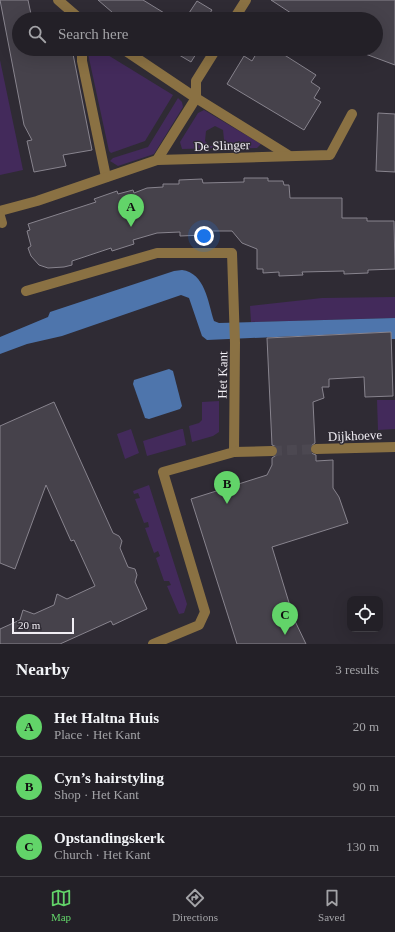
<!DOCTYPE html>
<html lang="en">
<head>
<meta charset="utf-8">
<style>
  :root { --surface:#232027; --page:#2f2d33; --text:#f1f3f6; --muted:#a3a3a7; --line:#403e44; --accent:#62d469 }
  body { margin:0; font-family:"Times New Roman",serif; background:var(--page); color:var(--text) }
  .controls { position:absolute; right:12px; bottom:12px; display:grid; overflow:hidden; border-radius:8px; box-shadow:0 4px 16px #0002 }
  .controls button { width:36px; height:36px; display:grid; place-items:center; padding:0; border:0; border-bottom:1px solid var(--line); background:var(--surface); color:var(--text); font:20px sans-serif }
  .scale { position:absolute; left:12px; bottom:10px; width:62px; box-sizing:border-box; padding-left:4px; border:2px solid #f1eef4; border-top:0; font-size:11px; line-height:14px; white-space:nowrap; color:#f1eef4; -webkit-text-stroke:3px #2f2b34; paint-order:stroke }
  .you { position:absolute; left:204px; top:236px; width:14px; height:14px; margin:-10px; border:3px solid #fff; border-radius:50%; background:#1a73e8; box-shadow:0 0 0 6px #1a73e833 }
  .badge { display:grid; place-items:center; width:26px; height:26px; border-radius:50%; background:var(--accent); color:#111; font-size:13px; font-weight:700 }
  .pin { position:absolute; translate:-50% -33px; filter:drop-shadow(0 1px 2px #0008) }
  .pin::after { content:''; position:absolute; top:21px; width:14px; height:12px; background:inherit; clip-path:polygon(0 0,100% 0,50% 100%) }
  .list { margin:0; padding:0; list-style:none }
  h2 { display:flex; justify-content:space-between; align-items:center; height:52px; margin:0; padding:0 16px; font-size:17px }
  h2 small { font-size:13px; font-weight:400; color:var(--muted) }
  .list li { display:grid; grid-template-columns:26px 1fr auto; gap:12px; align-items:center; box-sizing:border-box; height:60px; padding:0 16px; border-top:1px solid var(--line) }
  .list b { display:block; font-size:15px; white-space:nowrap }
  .list p { margin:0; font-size:13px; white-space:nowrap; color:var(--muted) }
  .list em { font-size:13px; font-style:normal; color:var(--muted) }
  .icon { flex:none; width:22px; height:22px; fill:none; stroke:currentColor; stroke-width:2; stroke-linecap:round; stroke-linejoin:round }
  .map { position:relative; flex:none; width:395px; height:644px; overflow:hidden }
  .search { position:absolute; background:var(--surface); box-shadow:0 4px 16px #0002; left:12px; right:12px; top:12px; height:44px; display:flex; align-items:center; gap:10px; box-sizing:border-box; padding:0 14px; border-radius:22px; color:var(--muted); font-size:15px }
  .sheet { height:232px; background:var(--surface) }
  nav { display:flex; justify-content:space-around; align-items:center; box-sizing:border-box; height:56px; border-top:1px solid var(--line); background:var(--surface); font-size:11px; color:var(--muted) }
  nav a { display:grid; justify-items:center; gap:2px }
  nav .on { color:var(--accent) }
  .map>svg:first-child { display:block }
  .green { fill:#432a5b }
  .water { fill:#4e75ac }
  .building { fill:#46424b; stroke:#88848e }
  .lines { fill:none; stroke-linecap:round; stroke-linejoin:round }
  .minor-tunnel { stroke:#4c4851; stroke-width:10; stroke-dasharray:10 5; stroke-linecap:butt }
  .minor { stroke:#8a7143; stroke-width:10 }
  .labels { text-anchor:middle; stroke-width:3; stroke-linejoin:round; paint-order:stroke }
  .street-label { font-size:13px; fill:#f1eef4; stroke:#2f2b34 }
</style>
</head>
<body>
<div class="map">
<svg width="395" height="644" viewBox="0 0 395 644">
  <rect width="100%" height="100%" fill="#2f2b34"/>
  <g class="green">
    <path d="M87,49H98L173,95L145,141L111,153L109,151Z"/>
    <path d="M0,60L23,170L0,175Z"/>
    <path d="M178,98L182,102L183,107L154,154L118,166L110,161L113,158L148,147Z"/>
    <path d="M204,110L261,144L257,148L225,149L223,130L215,126L206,131L205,141L210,146H220V148L182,149L180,142L198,113Z"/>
    <path d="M395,297V318L251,322L250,306L322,298Z"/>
    <path d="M377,400H395V429L378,430Z"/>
    <path d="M219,401V432L213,436L192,442L189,426L199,423L202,420V402Z"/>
    <path d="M131,429L139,453L125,459L117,434Z"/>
    <path d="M181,429H183L186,445L147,456L143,441Z"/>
    <path d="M149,485L187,604L184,613L179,614L167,586L171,585L169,581H164L156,558L160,556L158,551L154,553L145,528L149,527L148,522L144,523L135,499L140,498L138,493L134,494L133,491Z"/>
  </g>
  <g class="water">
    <path d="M182,270C205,273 208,302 214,321L219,323L395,318V339H391L390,332L207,340L202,336L189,298L181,295L62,336L27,344L0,354V337L48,317L50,312L174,271Z"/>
    <path d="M169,369L173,371L182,406L180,409L149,419L145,418L133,384L134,380Z"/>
  </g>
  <g class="building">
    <path d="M0,0H28L32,19H19V49H72L92,150L63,155L66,166L34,172L27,141L32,140L24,125Z"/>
    <path d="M98,0H143L174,19L176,15L182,19H120Z"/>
    <path d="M271,0H395V65L352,49H376V19H300Z"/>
    <path d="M197,1L212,10L206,19H185Z"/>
    <path d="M169,49H199L191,62Z"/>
    <path d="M259,49H275L316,75L311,82L320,88L314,98L321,102L304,130L227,84L244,56L252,61Z"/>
    <path d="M378,113L395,114V172L376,171Z"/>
    <path d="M244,178H268V181H283L284,185H289L290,198H342V218H367V221H394L395,269L368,270V273L344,274V271L302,272L303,275L279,276V272L263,273V269H257V249L242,243L232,231H204V235L180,236V232L157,233L133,240L134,244L112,251L111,248L72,261V265L64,267L48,268L39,265L31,256L28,248L31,246L27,231L30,230L28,224L96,202L94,199L117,191L118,194L133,190L134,193L147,188L163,187V184H179V180L202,179L203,183L244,182Z"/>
    <path d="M391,332L393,396L365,397L364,377L329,379V387H322L324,398L313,402L315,443L311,446L310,450L311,453L316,455V461L333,460V488L339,497L348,523L272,547L294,619L306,644H237L191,499L267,475L272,465V458L278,454L277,447L272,445L267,338Z"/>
    <path d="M54,402L113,533L119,536L122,541L120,548L128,567L135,569L137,575L135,582L147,609L113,625L111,621L60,644H0V629L20,620L23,610L34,614L54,605L57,594L67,599L95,586L74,540L71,541L46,485L15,569L0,563V426Z"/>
  </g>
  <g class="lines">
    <path class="minor-tunnel" d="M272,451L316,449"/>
    <g class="minor">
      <path d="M58,0L80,19"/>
      <path d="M234,19L246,0"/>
      <path d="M82,49V61L106,177"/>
      <path d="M123,49L196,98L288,155"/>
      <path d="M157,160L196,98V81L216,49"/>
      <path d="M0,211L37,201L157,160L330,155L352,114"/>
      <path d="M0,216L2,223"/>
      <path d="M26,291L157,253H232L235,343L234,452L163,472L205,612L199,625L153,644"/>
      <path d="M316,449L395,447"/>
      <path d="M234,452L272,451"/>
    </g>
  </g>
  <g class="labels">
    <g class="street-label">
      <text transform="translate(222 145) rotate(-2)" y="5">De Slinger</text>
      <text transform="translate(222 375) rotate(-89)" y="5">Het Kant</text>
      <text transform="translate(355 435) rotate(-2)" y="5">Dijkhoeve</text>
    </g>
  </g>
</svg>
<div class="controls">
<button><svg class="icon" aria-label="locate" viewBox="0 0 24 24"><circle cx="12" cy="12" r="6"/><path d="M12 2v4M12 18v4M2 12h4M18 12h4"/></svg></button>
</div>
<div class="scale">20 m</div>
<div class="you"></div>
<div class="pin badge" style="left:131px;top:227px">A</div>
<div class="pin badge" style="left:227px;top:504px">B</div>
<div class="pin badge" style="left:285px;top:635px">C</div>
<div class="search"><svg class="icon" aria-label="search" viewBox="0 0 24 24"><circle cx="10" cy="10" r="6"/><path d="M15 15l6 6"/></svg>Search here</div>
</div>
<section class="sheet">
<h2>Nearby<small>3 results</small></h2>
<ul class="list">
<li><span class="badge">A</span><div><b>Het Haltna Huis</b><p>Place · Het Kant</p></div><em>20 m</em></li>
<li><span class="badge">B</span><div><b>Cyn’s hairstyling</b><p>Shop · Het Kant</p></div><em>90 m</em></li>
<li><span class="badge">C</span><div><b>Opstandingskerk</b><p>Church · Het Kant</p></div><em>130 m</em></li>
</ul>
</section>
<nav>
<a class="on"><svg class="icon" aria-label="map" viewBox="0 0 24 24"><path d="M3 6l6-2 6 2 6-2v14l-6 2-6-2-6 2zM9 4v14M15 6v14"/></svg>Map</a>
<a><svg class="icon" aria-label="directions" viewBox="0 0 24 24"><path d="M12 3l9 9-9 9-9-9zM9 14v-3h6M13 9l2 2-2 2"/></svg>Directions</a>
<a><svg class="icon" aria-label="saved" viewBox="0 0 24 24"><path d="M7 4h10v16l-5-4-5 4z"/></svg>Saved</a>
</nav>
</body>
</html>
